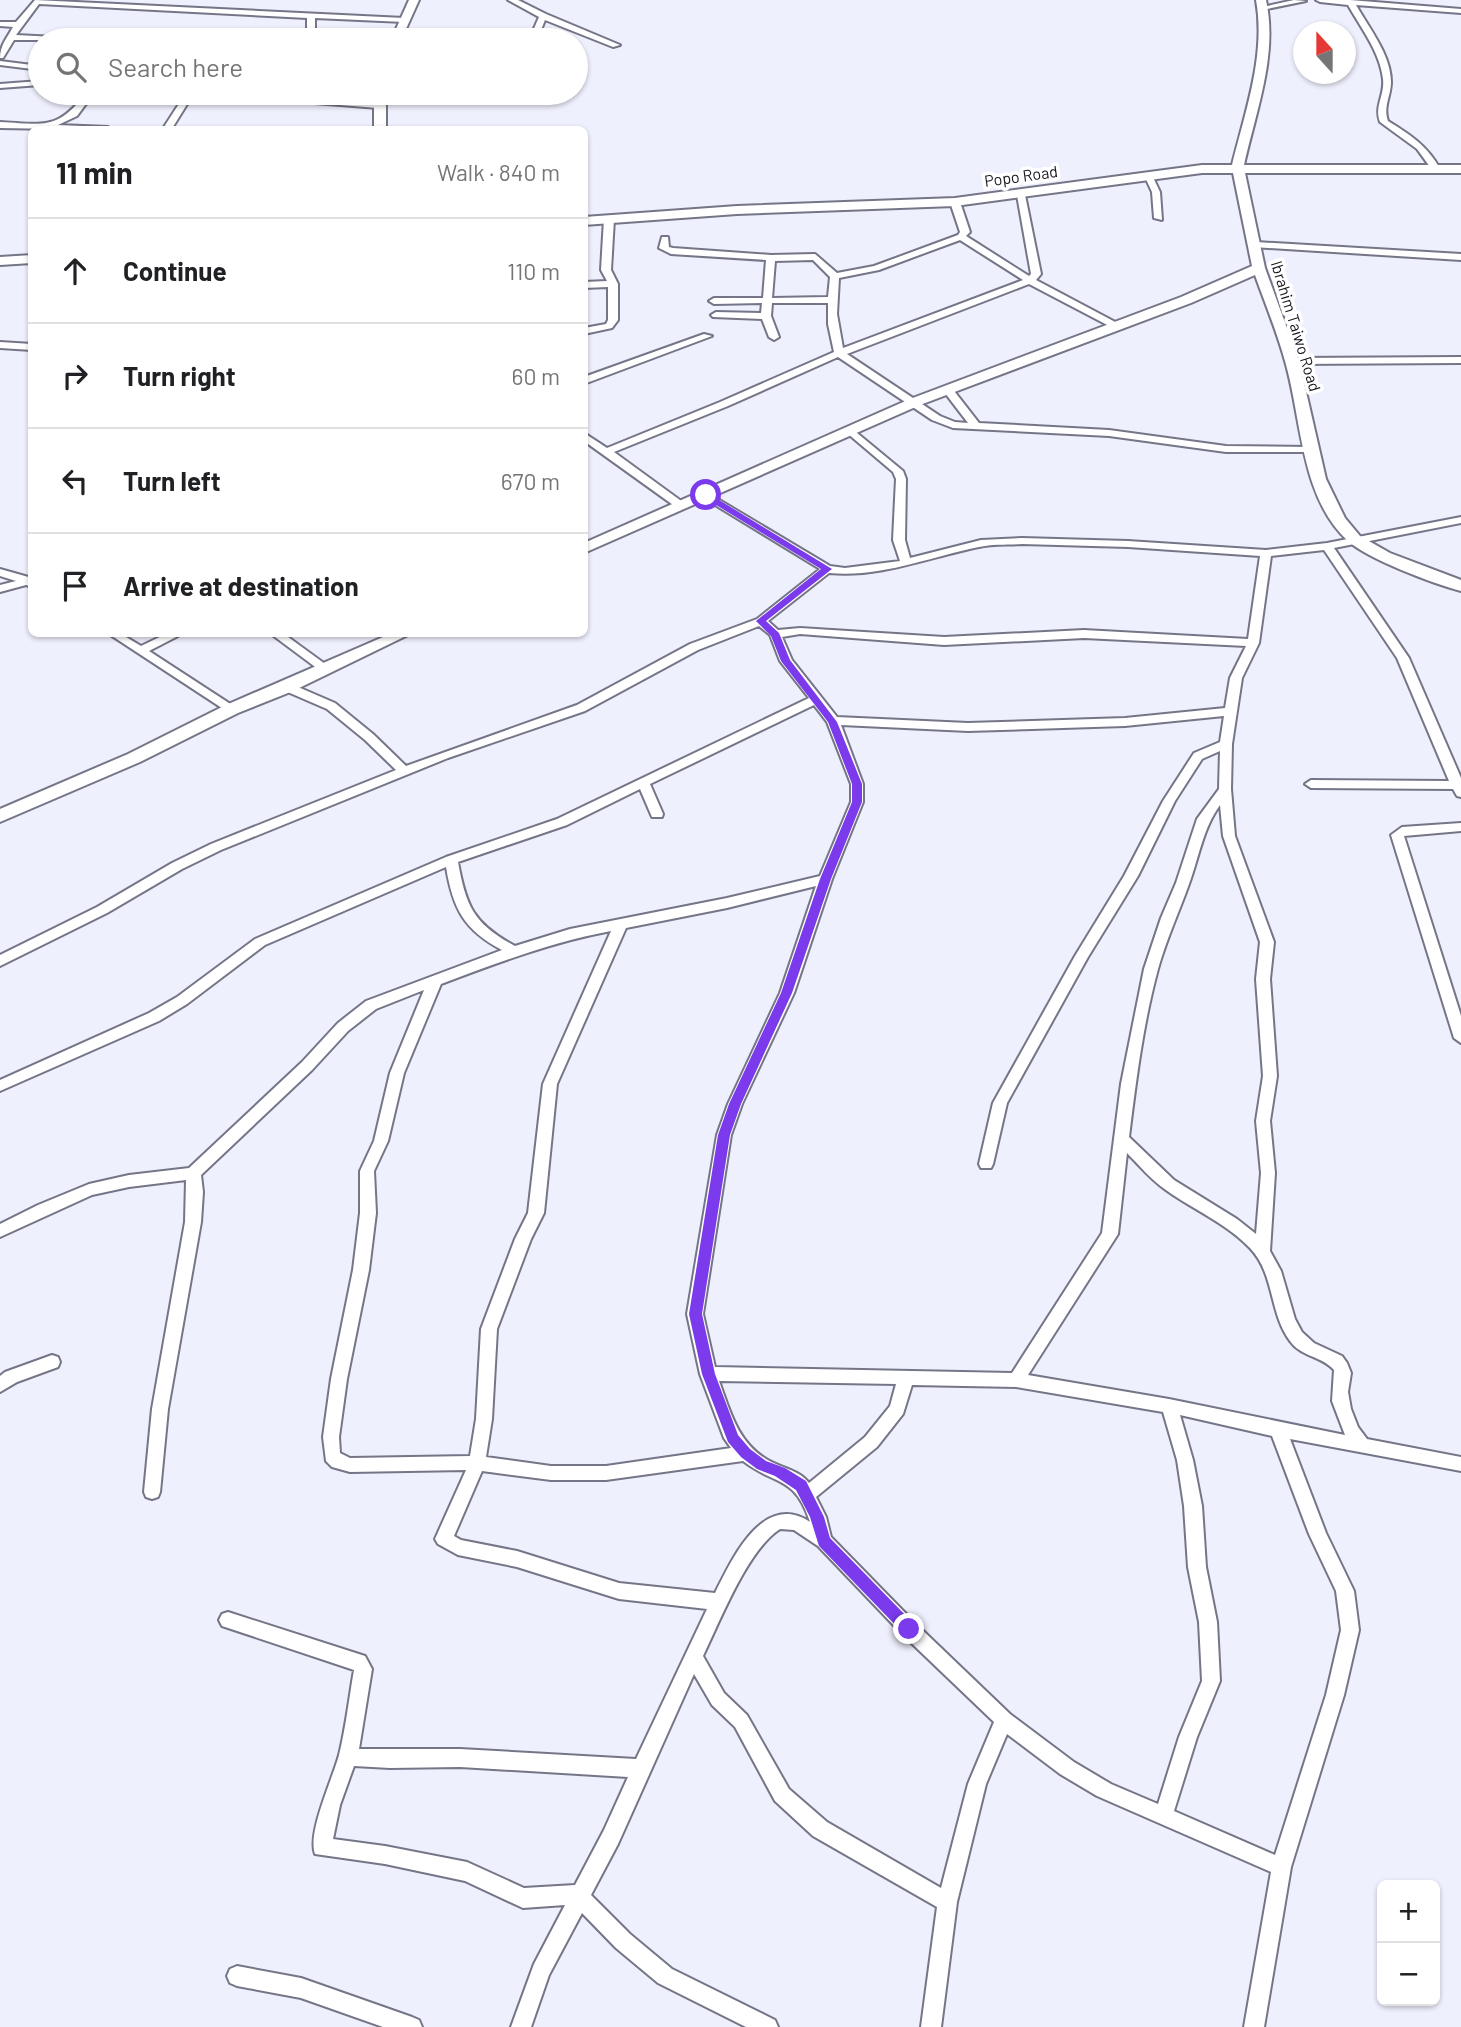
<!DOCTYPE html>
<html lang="en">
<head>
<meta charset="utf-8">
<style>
  :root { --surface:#fff; --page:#f6f6f6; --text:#202124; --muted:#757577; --line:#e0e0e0 }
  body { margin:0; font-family:Barlow,sans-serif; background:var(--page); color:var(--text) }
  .controls { position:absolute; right:21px; bottom:21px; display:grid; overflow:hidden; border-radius:10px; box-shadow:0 2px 5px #0004 }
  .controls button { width:63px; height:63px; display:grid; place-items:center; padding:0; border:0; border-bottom:2px solid var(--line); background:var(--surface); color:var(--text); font:35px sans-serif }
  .compass { position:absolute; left:1293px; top:21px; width:63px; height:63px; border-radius:50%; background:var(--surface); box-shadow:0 2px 5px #0004; rotate:339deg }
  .stop { position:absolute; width:21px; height:21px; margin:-16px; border:5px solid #7c3aed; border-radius:50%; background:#fff }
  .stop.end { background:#7c3aed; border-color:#fff; box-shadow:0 2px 7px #0008 }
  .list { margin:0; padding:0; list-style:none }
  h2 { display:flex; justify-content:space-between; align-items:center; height:91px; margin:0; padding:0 28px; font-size:30px }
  h2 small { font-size:23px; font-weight:400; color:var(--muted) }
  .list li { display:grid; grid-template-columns:46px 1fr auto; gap:21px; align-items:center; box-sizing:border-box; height:105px; padding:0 28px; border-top:2px solid var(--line) }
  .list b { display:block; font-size:26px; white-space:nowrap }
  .list em { font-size:23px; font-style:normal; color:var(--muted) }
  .icon { flex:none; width:38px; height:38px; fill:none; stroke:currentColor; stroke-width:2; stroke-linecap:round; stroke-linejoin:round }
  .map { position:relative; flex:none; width:1461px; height:2027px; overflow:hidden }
  .search { position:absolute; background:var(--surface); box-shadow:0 2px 5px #0004; left:28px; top:28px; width:560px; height:77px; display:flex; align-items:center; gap:18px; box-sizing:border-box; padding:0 24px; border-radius:38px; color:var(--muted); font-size:26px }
  .panel { position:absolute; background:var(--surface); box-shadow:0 2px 5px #0004; left:28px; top:126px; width:560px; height:511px; border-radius:10px }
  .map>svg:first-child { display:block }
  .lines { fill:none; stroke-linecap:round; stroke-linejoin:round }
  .minor-casing { stroke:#757588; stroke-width:4 }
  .secondary-casing { stroke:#757588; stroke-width:4 }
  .minor { fill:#fff; fill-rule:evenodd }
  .secondary { fill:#fff; fill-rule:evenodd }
  .route { fill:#7c3aed }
  .labels { text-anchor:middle; stroke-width:7; stroke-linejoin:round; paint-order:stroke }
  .far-street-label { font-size:16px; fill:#15151c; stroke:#fff }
</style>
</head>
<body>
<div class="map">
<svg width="1461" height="2027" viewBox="0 0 1461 2027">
  <rect width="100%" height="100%" fill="#eff0fd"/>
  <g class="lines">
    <defs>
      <g id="minor">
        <path d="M35,0L404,18L408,20L404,22L315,18V40H307V18L39,4L16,35L75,38L79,40H14L3,58H0C0,45 7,38 13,27L0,26V22H16Z"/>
        <path d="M508,0H518L546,14L620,45L613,47L545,20L537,40H529L539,17Z"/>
        <path d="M1294,0L1306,1L1262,10L1258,8Z"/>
        <path d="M1316,0H1350L1461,9V13L1356,5C1369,28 1391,55 1391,82C1391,96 1383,106 1388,121C1409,134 1428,146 1440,169L1439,171H1433L1417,149L1380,122C1374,106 1385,95 1383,79C1380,52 1361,28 1348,5L1320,2Z"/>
        <path d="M0,61L40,66V70L0,65Z"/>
        <path d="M40,81V85L0,88V84Z"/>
        <path d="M86,93H94L77,116L58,125L108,127L112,130L0,128V122C44,124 57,131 86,93Z"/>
        <path d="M186,93H194L171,130H162Z"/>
        <path d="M222,93H255L378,102L382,105L378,108L226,96Z"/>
        <path d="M1145,173H1151L1160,192L1162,220L1154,218L1152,192L1144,175Z"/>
        <path d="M1021,192L1025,195L1041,274L1036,280L1119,324V328H1113L1029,284L847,354L940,416L955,422L968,423L942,389L943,387H951L979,423L1109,430L1226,446L1311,447L1315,448V452H1226L1109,436L953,428L932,420L838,357L728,406L614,452L684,503V507H676L584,441V433L607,448L720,402L834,352L828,324V303H772L771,316L779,337L774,340L769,337L762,319L713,317L711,315L716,312L761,313L762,303L714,304L709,301L714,298H763L766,260L671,254L659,248L662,237H668L669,247L673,248L771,255L815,254L837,273L874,266L958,235L960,232L950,202L955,199L960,202L970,232L966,236L1029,276L1031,274L1017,195ZM960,240L1023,280L843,348L837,314L839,278L879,270ZM813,260L830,277L828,297L772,298L775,261Z"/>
        <path d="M609,216L614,219L611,270L618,284V320L612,328L584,334V328L606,324L608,320V287L584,288V282L607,281L601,270L604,219Z"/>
        <path d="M1256,242L1461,254V260L1253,247L1251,245Z"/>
        <path d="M704,334L712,336L584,384V377Z"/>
        <path d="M0,342L32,344V350L0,348Z"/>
        <path d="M1461,357V363L1292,364L1287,361L1292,358Z"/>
        <path d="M851,428L903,471L906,479L905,540L910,558L981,540L1022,538L1128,541L1266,550L1327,543L1461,517V523L1334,548L1409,658L1461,778V797L1457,796L1453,789L1311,788L1305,784L1311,780L1449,781L1397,658L1324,550L1271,556L1259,643L1242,678L1232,744L1231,789L1235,836L1274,942L1270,979L1277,1076L1270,1121L1275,1173L1270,1251L1281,1271L1295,1319L1302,1332L1314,1343L1342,1356L1347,1363L1351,1373L1348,1392L1351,1409L1358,1427L1367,1439L1461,1457V1471L1290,1439L1326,1533L1354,1591L1359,1630L1344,1695L1291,1867L1264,2027H1244L1271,1872L1097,1796L1060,1774L1007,1734L986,1784L957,1902L941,2027H921L937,1907L813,1836L775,1801L735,1727L712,1705L694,1674L618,1844L591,1895L630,1934L672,1969L775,2020L778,2027H746L658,1983L616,1948L582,1913L549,1975L531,2027H511L534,1964L565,1905L523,1908L465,1881L385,1864L315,1854C307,1833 333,1778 339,1755C346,1727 349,1698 354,1670L222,1626L219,1620L222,1614L228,1612L365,1656L372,1669L359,1749H460L636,1759L707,1609L619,1599L517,1567L458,1555L438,1544L435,1539L466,1470L350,1472L332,1467L326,1461L323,1437L331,1379L353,1270L360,1213V1171L374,1141L390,1073L424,990L376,1009L348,1031L312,1070L201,1175L203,1192L201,1222L168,1409L160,1492L158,1497L152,1499L146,1497L144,1492L152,1409L185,1222L186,1180L129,1187L92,1195L0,1237V1224L38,1205L89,1184L129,1175L189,1168L302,1062L338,1023L366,1001L502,950C464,930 453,909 446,867L265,945L187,1004L159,1021L0,1091V1080L149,1013L177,997L255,939L446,857L557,819L809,698L780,661L770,635L759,626L698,650L585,711L448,758L221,850L182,869L107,913L0,966V955L97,907L172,863L211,844L396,770L365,740L327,709L283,690L281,687L283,684H291L335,703L373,734L406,766L577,705L690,644L757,619L820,569L702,497L701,495L706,492L830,566L845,568L900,561L893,540L896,479L893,472L847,433V429ZM1022,544L1128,547L1260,556L1248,639L1084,630L944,637L800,628L778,630L768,621L829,573C881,578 929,557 979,547C992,544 1008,545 1022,544ZM800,634L944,645L1084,638L1246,646L1230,678L1225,708L1125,718L968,723L837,717L792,660L782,637ZM814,705L827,722L851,784V802L820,876L727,898L570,929L515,946C474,924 466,907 458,862L567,825L640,789L652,817H662L663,814L650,784ZM1224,716L1220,742L1194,753L1163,801L1124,876L1075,956L993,1103L979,1164L981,1168H991L993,1164L1007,1103L1088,957L1138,876L1175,801L1202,759L1220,751L1219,789L1197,819L1176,883L1161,918L1144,969L1121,1084L1102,1233L1012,1373L715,1367L703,1314L731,1135L742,1104L794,993L832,879L863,802V784L841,725L968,731L1125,726ZM1220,805L1223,836L1260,942L1256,979L1263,1076L1256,1121L1261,1173L1256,1234L1237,1219L1174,1180L1129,1137C1136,1081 1143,1024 1158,969C1166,940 1179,912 1189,884C1199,857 1203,828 1220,805ZM816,886L780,993L728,1104L717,1135L687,1314L700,1374L724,1438L731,1448L606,1466H551L486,1457L492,1419L497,1329L531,1239L544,1213L557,1084L626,928L727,908ZM611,931L543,1084L528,1213L515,1239L481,1329L476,1419L470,1456L350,1458L340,1453L339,1437L347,1379L369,1270L376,1213L374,1171L388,1141L404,1073L441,984C497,963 552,942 611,931ZM1127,1153C1140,1166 1151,1180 1166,1190C1194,1210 1226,1223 1250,1248C1275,1274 1269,1313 1290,1341C1301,1357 1322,1356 1334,1370L1332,1401L1345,1435L1169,1399L1028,1375L1118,1234ZM719,1381L896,1384L890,1406L865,1437L809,1483C798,1469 780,1468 766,1459C737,1441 730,1411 719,1381ZM912,1385L1016,1387L1163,1412L1177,1460L1184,1506L1188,1567L1199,1622L1202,1681L1179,1737L1158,1804L1111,1784L1074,1762L1010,1714L915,1623L831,1537L826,1517L816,1497L877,1447L903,1414ZM1180,1415L1272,1436L1309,1534L1336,1591L1341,1630L1326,1695L1275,1855L1174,1811L1197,1737L1220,1681L1217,1622L1206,1567L1202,1506L1193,1460ZM743,1461C775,1486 795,1475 810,1522C763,1491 732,1559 715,1593L619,1583L517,1551L461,1540L454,1536L482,1471L551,1480H606ZM780,1529L794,1530L818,1546L903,1635L994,1722L968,1784L941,1888L827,1822L789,1789L747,1715L724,1693L703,1656C720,1621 748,1549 780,1529ZM354,1766L390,1768L460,1767L628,1777L604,1830L575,1885L524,1888L467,1862L385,1846L333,1839L340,1805Z"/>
        <path d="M0,569L32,578V587L26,585L0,592V585L16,581L0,576Z"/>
        <path d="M109,634H121L141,646L166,634H179L178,636L149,651L238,709L232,713L228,712Z"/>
        <path d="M271,634H284L332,669L330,672H322Z"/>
        <path d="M1461,823V831L1404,836L1461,1016V1043L1454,1038L1391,835L1402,827Z"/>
        <path d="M52,1355L58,1357L60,1362L58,1367L17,1382L0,1392V1376L5,1372Z"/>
        <path d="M237,1966L301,1978L412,2017L419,2020L422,2027H383L301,1998L237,1986L230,1983L227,1976L230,1969Z"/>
      </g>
      <g id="secondary">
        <path d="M409,0H419L401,40H391Z"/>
        <path d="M1256,0H1266C1278,55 1256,111 1244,165H1461V173H1245L1265,268L1299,361L1326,479L1345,518L1360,536L1390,553L1461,580V591C1434,584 1368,559 1348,541C1300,497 1302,419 1285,361C1277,332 1265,303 1255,275L1191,303L920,405L584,553V543L910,399L1181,297L1252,266L1233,173H1202L955,206L737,214L584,225V217L737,206L955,198L1202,165H1232C1245,112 1266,55 1256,0Z"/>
        <rect x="374" y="93" width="12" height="37"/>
        <path d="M32,255V263L0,265V257Z"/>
        <path d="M390,634H410L293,691L238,713L140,762L0,822V809L128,754L226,705Z"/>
      </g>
    </defs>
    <use href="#minor" class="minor-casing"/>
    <use href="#secondary" class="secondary-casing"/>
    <use href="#minor" class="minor"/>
    <use href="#secondary" class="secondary"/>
  </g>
  <path class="route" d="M706,492L832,569L766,621L779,633L790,660L837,722L862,784V802L831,879L792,993L741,1104L730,1135L702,1314L715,1374L738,1435L750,1449L766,1461L785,1468L806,1481L824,1517L830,1538L914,1624L916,1629L914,1634L909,1635L904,1634L819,1546L810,1517L796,1490L775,1476L757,1469L741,1457L728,1442L702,1374L689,1314L718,1135L729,1104L781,993L820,879L852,802V784L828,722L781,661L771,636L756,621L821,569L703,497L701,495Z"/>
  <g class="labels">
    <g class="far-street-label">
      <text transform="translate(1021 176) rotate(-8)" y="6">Popo Road</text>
      <text transform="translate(1296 326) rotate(73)" y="6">Ibrahim Taiwo Road</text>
    </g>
  </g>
</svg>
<div class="controls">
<button>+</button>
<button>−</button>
</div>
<svg class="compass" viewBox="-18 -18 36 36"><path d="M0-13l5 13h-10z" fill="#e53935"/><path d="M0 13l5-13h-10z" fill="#757577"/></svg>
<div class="stop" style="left:706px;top:495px"></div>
<div class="stop end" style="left:909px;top:1629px"></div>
<div class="search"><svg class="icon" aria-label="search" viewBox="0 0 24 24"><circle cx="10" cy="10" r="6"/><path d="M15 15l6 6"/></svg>Search here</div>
<section class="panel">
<h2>11 min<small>Walk · 840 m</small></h2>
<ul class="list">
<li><svg class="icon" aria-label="ahead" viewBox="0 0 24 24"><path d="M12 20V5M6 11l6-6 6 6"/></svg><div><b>Continue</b></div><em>110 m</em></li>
<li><svg class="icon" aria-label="right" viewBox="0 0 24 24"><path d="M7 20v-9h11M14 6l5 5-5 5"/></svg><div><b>Turn right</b></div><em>60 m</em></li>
<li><svg class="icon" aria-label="left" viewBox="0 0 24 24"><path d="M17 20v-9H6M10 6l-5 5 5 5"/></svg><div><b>Turn left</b></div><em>670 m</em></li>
<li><svg class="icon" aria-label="arrive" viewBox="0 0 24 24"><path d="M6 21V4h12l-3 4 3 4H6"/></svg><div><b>Arrive at destination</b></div></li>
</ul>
</section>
</div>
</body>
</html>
